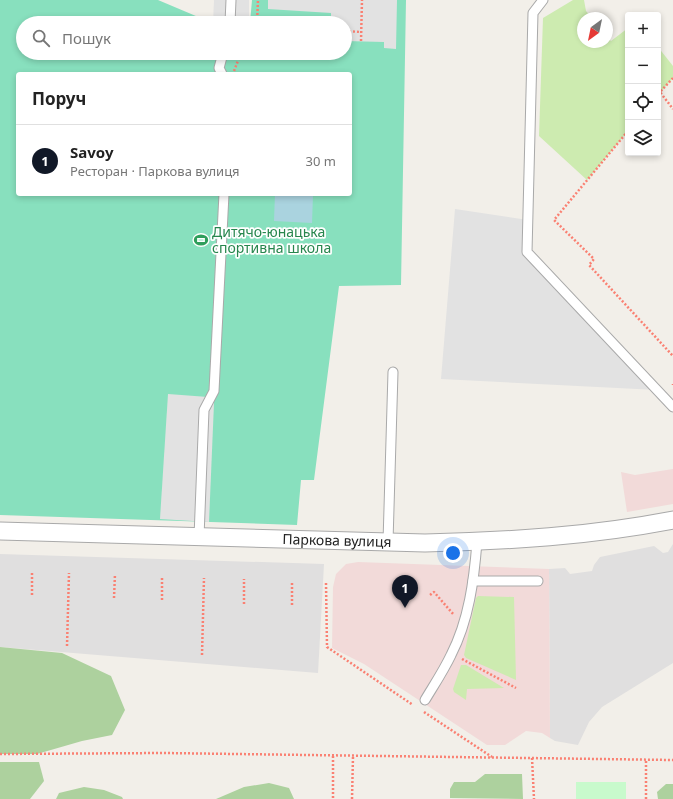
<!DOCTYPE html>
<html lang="uk">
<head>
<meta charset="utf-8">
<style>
  :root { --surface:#fff; --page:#f2f2f2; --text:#222; --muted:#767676; --line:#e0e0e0; --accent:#111827 }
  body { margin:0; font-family:"Noto Sans",sans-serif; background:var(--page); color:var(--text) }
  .controls { position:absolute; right:12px; top:12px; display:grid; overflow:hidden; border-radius:4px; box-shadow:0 2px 6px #0003 }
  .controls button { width:36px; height:36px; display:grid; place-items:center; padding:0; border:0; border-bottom:1px solid var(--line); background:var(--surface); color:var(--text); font:20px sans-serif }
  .compass { position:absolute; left:577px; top:12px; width:36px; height:36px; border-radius:50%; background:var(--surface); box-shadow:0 2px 6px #0003; rotate:213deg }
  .you { position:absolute; left:453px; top:553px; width:14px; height:14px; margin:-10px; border:3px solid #fff; border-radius:50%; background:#1a73e8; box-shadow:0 0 0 6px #1a73e833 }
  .badge { display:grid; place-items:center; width:26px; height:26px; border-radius:50%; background:var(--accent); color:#fff; font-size:13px; font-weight:700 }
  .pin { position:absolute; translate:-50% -33px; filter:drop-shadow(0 1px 2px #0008) }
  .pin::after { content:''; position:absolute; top:21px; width:14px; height:12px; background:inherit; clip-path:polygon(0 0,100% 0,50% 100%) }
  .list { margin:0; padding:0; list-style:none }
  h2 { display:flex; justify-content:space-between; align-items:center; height:52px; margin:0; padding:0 16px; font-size:17px }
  h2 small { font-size:13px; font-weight:400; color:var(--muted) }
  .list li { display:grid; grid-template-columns:26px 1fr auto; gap:12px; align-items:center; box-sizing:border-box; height:72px; padding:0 16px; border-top:1px solid var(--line) }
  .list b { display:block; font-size:15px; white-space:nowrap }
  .list p { margin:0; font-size:13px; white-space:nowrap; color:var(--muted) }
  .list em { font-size:13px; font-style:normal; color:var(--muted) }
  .icon { flex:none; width:22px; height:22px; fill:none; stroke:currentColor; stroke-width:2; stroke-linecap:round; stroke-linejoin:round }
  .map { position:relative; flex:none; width:673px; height:799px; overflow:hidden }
  .search { position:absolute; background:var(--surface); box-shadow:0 2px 6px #0003; left:16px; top:16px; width:336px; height:44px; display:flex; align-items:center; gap:10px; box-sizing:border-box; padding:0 14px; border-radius:22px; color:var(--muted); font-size:15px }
  .panel { position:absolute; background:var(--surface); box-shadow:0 2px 6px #0003; left:16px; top:72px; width:336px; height:124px; border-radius:4px }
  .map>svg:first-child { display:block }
  .residential { fill:#e0dfdf }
  .commercial { fill:#f2dad9 }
  .grass { fill:#cdebb0 }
  .forest { fill:#add19e }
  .park { fill:#c8facc }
  .pitch { fill:#88e0be; fill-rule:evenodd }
  .parking { fill:#e2e2e2 }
  .water { fill:#aad3df }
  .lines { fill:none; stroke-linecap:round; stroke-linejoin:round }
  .service-casing { stroke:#a9a9a9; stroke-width:11 }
  .minor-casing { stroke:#a9a9a9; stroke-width:19 }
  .path { stroke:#fa8072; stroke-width:2.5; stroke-dasharray:2 2; stroke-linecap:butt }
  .service { stroke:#fff; stroke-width:9 }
  .minor { stroke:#fff; stroke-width:17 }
  .labels { text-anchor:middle; stroke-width:3.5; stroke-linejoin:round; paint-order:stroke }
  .leisure-label { font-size:14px; fill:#27864d; stroke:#fff; text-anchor:start }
  .street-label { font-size:14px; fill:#222; stroke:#fff }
</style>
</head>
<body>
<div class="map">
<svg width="673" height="799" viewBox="0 0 673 799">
  <rect width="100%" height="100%" fill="#f2efe9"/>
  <g class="residential">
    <path d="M673,544V663L602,707L589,722L578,745L555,741L550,738L549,569L565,568L570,574L592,571L594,565L600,557L654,546L663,553L668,552Z"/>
    <path d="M0,554L324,564L318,673L0,647Z"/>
  </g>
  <g class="commercial">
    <path d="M673,469V504L627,512L621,472L635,475Z"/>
    <path d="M358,562L549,569L550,738L542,733L526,731L505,745H487L364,664L332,648L333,587L336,574L346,564Z"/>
  </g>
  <g class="grass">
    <path d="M573,0H584L586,11L592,18H583V42H607V37L611,41L628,28V131L587,180L539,136L543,18Z"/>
    <path d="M658,47L673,66V78L658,95Z"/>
    <path d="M478,596L514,597L516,680L466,658L464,655L476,598Z"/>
    <path d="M461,665H466L504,688L467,689L466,700L454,692L453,689Z"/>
  </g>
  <g class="forest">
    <path d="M0,647L62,653L111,676L125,710L112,735L82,741L37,754H0Z"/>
    <path d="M0,762H39L44,781L30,799H0Z"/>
    <path d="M485,774H522L523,799L450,798V789L454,782H475Z"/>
    <path d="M269,783L289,788L294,799H216L244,787Z"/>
    <path d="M666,784H673V799H658L657,792Z"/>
    <path d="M84,787L104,790L122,797L123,799H56L59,793Z"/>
  </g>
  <rect class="park" x="576" y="782" width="50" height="17"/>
  <path class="pitch" d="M0,0H158L203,19V23H23V53H345V23H250L252,0H406L401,285L339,286L314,480H301L297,525L0,515ZM18,74H350V194H18Z"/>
  <g class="parking">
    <path d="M214,0H249V23H213Z"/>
    <path d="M268,0H397L396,49L384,48V42L345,41V23H331V13L268,9Z"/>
    <path d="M455,209L528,220L527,252L657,390L441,379Z"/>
    <path d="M168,394L208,397L214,403L209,522L160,519Z"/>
  </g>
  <path class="water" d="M275,194H313L312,223L274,221Z"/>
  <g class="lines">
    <defs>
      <g id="service">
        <path d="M543,0L533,13L527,252L673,407"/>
        <path d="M230,23L231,0"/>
        <path d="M222,74L219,68L223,53"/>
        <path d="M199,537L204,410L214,391L224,194"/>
        <path d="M388,542L393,372"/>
        <path d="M473,581H538"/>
        <path d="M425,700C434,685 444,670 451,655C469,620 474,580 477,542"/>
      </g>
      <g id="minor">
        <path id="s1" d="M0,531L425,543C509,541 590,536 673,520"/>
      </g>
    </defs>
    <use href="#service" class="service-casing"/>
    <use href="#minor" class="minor-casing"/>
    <g class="path">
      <path d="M257,23L258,0"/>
      <path d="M345,31L361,32"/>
      <path d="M361,41L362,0"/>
      <path d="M234,71L241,53"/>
      <path d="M673,78L660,92L673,109"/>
      <path d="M628,131L554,220L594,259L589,265L673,356"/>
      <path d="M673,384V385"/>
      <path d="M326,583L327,647L413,705"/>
      <path d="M32,595V571"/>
      <path d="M430,595L434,592L454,615"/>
      <path d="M114,598L115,574"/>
      <path d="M162,600V576"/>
      <path d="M244,604V579"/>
      <path d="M292,605V581"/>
      <path d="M67,646L69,573"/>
      <path d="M202,655L204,578"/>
      <path d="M462,659L516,688"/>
      <path d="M424,712L492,757"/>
      <path d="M0,754L163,753L673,760"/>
      <path d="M333,756V799"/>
      <path d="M532,758L534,799"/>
      <path d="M646,761V799"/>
      <path d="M352,799L353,756"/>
    </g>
    <use href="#service" class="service"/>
    <use href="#minor" class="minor"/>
  </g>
  <defs>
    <symbol id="stadium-bare" viewBox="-9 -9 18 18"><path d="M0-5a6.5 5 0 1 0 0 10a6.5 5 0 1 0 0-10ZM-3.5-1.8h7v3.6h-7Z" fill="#2e9e5b" stroke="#fff" stroke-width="2.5" paint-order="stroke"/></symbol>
  </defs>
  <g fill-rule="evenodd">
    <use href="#stadium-bare" x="191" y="230" width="20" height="20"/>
  </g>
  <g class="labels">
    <g class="leisure-label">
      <text x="212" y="237">Дитячо-юнацька<tspan x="212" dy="16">спортивна школа</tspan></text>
    </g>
    <g class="street-label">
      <text dy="5" stroke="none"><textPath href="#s1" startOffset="337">Паркова вулиця</textPath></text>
    </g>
  </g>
</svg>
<div class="controls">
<button>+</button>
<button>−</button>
<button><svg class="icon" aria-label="locate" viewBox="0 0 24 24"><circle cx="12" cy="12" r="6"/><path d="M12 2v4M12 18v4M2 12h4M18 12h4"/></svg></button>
<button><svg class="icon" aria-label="layers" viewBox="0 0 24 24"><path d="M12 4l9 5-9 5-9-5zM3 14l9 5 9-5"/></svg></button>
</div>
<svg class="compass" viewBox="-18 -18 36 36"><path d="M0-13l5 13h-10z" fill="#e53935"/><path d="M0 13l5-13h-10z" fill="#767676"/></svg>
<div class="you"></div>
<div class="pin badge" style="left:405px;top:608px">1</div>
<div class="search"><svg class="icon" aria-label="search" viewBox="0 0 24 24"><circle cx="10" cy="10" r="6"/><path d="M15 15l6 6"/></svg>Пошук</div>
<section class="panel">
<h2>Поруч<small></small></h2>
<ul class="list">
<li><span class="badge">1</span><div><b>Savoy</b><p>Ресторан · Паркова вулиця</p></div><em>30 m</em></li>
</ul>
</section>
</div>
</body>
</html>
